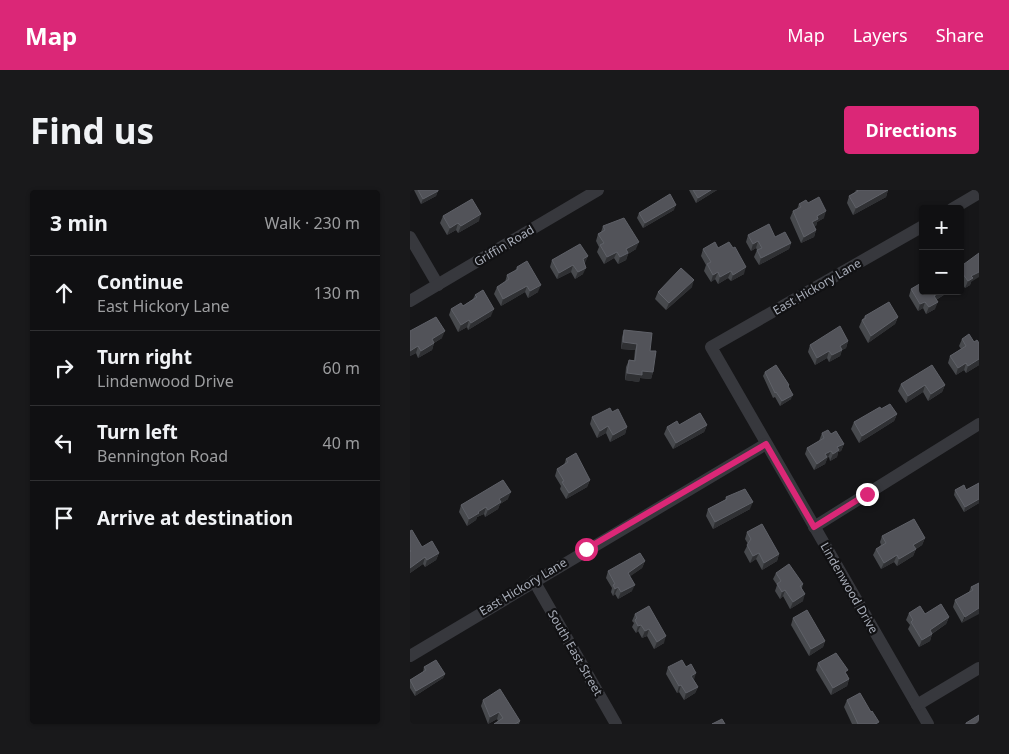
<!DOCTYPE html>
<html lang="en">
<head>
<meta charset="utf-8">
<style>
  :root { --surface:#101012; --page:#19191b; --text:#f1f3f6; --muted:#9c9d9f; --line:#303032; --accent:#db2777 }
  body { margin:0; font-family:"Noto Sans",sans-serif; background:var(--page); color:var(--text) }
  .controls { position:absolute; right:15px; top:15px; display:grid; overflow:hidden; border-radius:5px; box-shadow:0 1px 4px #0004 }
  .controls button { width:45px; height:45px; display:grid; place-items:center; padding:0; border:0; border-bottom:1px solid var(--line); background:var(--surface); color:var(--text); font:25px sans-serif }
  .stop { position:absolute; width:15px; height:15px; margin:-11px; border:4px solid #db2777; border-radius:50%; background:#fff }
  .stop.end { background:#db2777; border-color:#fff; box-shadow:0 1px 5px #0008 }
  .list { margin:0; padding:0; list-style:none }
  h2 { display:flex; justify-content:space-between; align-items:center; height:65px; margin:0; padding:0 20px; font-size:21px }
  h2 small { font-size:16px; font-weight:400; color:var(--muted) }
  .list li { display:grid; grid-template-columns:32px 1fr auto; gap:15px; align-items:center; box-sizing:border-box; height:75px; padding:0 20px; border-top:1px solid var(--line) }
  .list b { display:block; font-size:19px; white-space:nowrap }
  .list p { margin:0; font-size:16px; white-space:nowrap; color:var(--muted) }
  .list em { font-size:16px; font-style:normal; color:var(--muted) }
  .icon { flex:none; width:28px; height:28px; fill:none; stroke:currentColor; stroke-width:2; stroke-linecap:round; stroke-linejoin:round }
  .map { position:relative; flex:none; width:569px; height:534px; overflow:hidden; border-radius:5px }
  header { display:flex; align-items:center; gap:30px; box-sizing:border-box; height:70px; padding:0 25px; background:var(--accent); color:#fff }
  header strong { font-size:24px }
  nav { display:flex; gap:28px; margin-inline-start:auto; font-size:18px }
  .intro { display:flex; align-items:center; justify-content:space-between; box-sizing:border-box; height:120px; padding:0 30px }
  h1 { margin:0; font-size:35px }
  .button { padding:12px 22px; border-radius:5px; background:var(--accent); color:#fff; font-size:18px; font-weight:700 }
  main { display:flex; gap:30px; padding:0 30px }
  aside { flex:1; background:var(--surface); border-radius:5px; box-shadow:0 1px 4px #0004 }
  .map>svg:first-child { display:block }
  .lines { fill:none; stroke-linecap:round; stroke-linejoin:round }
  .street { stroke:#37383d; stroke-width:12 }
  .wall { fill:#47494d }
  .shaded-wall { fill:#2f3033 }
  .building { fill:#525359; stroke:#5f6168 }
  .route { stroke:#db2777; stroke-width:6 }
  .labels { text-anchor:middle; stroke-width:4.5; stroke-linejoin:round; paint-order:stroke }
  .street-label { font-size:12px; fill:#a8adb8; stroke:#111113 }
</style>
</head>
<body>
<header>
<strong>Map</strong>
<nav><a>Map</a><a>Layers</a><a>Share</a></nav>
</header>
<div class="intro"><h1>Find us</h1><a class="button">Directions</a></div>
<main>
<aside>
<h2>3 min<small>Walk · 230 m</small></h2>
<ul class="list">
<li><svg class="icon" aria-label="ahead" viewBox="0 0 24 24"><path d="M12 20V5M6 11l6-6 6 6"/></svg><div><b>Continue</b><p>East Hickory Lane</p></div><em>130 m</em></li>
<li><svg class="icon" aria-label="right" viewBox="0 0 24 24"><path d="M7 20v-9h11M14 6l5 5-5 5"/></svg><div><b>Turn right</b><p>Lindenwood Drive</p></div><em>60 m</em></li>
<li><svg class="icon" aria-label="left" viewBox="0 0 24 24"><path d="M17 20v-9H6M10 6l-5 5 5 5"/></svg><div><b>Turn left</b><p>Bennington Road</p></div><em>40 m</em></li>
<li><svg class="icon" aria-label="arrive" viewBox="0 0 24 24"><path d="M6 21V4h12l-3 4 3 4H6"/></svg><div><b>Arrive at destination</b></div></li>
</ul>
</aside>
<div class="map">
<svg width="569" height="534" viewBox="0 0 569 534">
  <rect width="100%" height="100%" fill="#161618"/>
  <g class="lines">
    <g class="street">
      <path d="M542,19L569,3"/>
      <path d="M513,36L301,157L518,534"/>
      <path d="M0,47L28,95"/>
      <path d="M0,111L188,0"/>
      <path d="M404,337L569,234"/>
      <path d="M124,391L206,534"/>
      <path d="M0,466L356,254"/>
      <path d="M507,515L569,478"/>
    </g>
  </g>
  <g class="wall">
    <path d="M4,0H28L26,6L11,14Z"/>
    <path d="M279,0H307L286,13Z"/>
    <path d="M446,0H478L476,7L443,25L437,13L439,6L445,2Z"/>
    <path d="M398,13L414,28L407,32L406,36H404L406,40L404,47L391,53L380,28L383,21L387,19L389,14Z"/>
    <path d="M264,20L233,38L227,28L229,23Z"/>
    <path d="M33,26L69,31L48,43L46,40L37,45L30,33Z"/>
    <path d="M193,36L226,59L218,64L216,70L208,74L204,68L194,74L187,62L189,57L186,51L188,44L191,42Z"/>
    <path d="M338,45L365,47L381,53L379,59L349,75L344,67L347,60L346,58L341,61L336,52Z"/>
    <path d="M308,58L334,84L321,91L318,88L308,94L305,89L301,92L294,81L296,75L291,66L293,59Z"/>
    <path d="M178,66L174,73L173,84L165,89L161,82L147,89L140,77L142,70Z"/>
    <path d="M107,77L128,102L118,108L115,102L91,116L84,104L87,97L95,92L97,85L105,81Z"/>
    <path d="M550,77L561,92L560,95L555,98L550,91Z"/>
    <path d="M282,97L256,120L245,109L248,102Z"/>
    <path d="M501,99L513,101H540L526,110L525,119L516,124L513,118L508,121L499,106Z"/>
    <path d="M65,105L81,126L58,140L57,137L48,142L39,125L41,119L53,116L63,109Z"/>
    <path d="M455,126L488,127L485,134L458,153L449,137L452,130L453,129Z"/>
    <path d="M214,140L240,161L243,182L241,189L230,188L229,192L215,190L216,177L219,170H224L225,160L211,159L212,147Z"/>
    <path d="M0,141L32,148L24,153L22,160L8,168L6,163L0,166Z"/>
    <path d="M552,149L569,153V175L556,183L554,180L546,185L538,173L540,166L551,159L549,156Z"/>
    <path d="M438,151L436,158L432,160L430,166L419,172L417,168L405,175L398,162L400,155Z"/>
    <path d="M355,182L379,195L378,198L381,209L370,216L365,207L363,208L353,186Z"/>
    <path d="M491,194L535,195L532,202L518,211L513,202L496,213L488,201Z"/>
    <path d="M471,219L487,224L484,231L449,253L441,239L444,232Z"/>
    <path d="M202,222L217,237L215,244L200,252L196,243L187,248L180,234L182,227Z"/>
    <path d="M269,235H297L294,242L263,259L254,244L257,237Z"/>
    <path d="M412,243L421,244L434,254L431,261L428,262L427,267L420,271L419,267L417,268L415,274L404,280L395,264L397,258L409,251Z"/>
    <path d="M156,269L180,290L177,297L156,309L150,299L151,296L145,286L147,279L154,275Z"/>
    <path d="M569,293V313L554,322L544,305L545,300H556Z"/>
    <path d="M316,307L340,319L303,339L296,326L298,319L315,310Z"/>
    <path d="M98,309L90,314L88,319L75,327L74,324L67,327L66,330L57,336L49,322L51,315Z"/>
    <path d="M0,341L12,357L29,363L26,370L15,377L13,374L0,383Z"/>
    <path d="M337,342L369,364L367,371L352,380L346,369L340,373L334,362L338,354L335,349Z"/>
    <path d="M472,346L515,348L512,355L506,359L503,366L487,376L484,372L471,379L463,365L466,359L471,355L470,352Z"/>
    <path d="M235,371L232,378L220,386L222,401L208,409L205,404L203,406L201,402L202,398L196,388L198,381Z"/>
    <path d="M366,383L393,394L392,398L393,411L380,419L373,406L370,409L365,401L367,395L363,389Z"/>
    <path d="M569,393L552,433L543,417L545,410L559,402L561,397Z"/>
    <path d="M499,423L515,424L539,427L536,434L522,444L520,451L509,457L498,439L500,435L496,430Z"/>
    <path d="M225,424L254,453L244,459L237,446L232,448L228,441L226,443L222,437L224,433L222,431Z"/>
    <path d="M383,428L415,451L413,457L399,466L381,435Z"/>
    <path d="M408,473L437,484L439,489L437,496L421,505L406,480Z"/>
    <path d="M14,477L35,484L33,488L5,506L0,498V490L13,482Z"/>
    <path d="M258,477L284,490L288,497L285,503L274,510L269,502L267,503L256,484Z"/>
    <path d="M73,510L110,531L109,534H84L88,531L87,529L78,534L71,516Z"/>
    <path d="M437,510L468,534H442L434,517Z"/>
  </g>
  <g class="shaded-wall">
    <path d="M301,0H307L286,13L288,8Z"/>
    <path d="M478,0L476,7L443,25L446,18Z"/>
    <path d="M28,1L26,6L11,14L13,9Z"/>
    <path d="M266,15L264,20L233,38L235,33Z"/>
    <path d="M416,21L414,28L407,32L406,36L399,39L402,32L407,26Z"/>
    <path d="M71,24L69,31L48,43L51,36Z"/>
    <path d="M48,33L46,40L37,45L40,38Z"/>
    <path d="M406,40L404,47L391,53L394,47Z"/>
    <path d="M348,51L346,58L341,61L343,54Z"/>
    <path d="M229,52L226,59L218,64L216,70L208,74L210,67L216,59Z"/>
    <path d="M381,53L379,59L349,75L351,68Z"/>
    <path d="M207,62L204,68L194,74L197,67Z"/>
    <path d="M178,66L175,73L170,76L173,69Z"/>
    <path d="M163,75L161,82L147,89L149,83Z"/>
    <path d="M336,77L334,84L321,91L323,85Z"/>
    <path d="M176,78L173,84L165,89L168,82Z"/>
    <path d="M321,81L318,88L308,94L310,87Z"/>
    <path d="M308,82L305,89L301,92L303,85Z"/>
    <path d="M569,82V87L561,92L560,95L555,98L558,91L561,86Z"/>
    <path d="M284,90L282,97L256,120L259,113Z"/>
    <path d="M131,95L128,102L118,108L120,101Z"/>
    <path d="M117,96L115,102L91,116L93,109Z"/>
    <path d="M532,101H540L521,113L524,106Z"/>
    <path d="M515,112L513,118L508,121L510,114Z"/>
    <path d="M528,112L525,119L516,124L519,117Z"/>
    <path d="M84,119L81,126L58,140L61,133Z"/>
    <path d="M488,127L485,134L458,153L461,146Z"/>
    <path d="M59,130L57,137L48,142L51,135Z"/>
    <path d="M35,141L32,148L19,156L22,149Z"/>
    <path d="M438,151L436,158L432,160L430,166L419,172L422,165L430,156Z"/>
    <path d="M213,152L227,154L225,160L211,159Z"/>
    <path d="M24,153L22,160L8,168L11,161Z"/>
    <path d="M8,156L6,163L0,166V161Z"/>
    <path d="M419,161L417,168L405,175L407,168Z"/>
    <path d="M569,169V175L556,183L558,176Z"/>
    <path d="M556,173L554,180L546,185L548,178Z"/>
    <path d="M232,181L243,182L241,189L230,188L229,192L215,190L217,183Z"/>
    <path d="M515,195L513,202L496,213L498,206Z"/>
    <path d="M535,195L532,202L518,211L521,204Z"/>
    <path d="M383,205L381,209L370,216L372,211Z"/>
    <path d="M487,224L484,231L449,253L452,246Z"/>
    <path d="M297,235L294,242L263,259L266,253Z"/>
    <path d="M198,236L196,243L187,248L190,241Z"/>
    <path d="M217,237L215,244L200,252L203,245Z"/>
    <path d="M434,254L431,261L428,262L427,267L420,271L423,264L427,257Z"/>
    <path d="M421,261L415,274L404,280L407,274L415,264Z"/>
    <path d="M180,290L177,297L156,309L159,303Z"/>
    <path d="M101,302L98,309L90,314L88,319L75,327L78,320L89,309Z"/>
    <path d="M569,309V313L554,322L555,317Z"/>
    <path d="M343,312L340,319L303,339L305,332Z"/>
    <path d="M76,317L74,324L67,327L66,330L57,336L59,329L68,322Z"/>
    <path d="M515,348L512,355L501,362L503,355Z"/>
    <path d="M506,359L503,366L487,376L489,369Z"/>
    <path d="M29,363L26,370L15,377L17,370Z"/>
    <path d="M349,363L346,369L340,373L343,366Z"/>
    <path d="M369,364L367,371L352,380L354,373Z"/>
    <path d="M487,365L484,372L471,379L474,373Z"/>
    <path d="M15,367L13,374L0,383V378Z"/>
    <path d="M235,371L232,378L215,390L218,383Z"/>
    <path d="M225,395L222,401L208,409L211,402Z"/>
    <path d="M208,397L205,404L203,406L205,399Z"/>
    <path d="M375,400L373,406L370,409L372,402Z"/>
    <path d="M395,404L393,411L380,419L383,412Z"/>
    <path d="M569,418V424L552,433L555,427Z"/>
    <path d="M539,427L536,434L520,445L522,444L520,451L509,457L512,450L520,440Z"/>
    <path d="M231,435L228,441L226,443L228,436Z"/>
    <path d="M239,439L237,446L232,448L235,441Z"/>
    <path d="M256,446L254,453L244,459L247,452Z"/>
    <path d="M415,451L413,457L399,466L401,459Z"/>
    <path d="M286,483L284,490L281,486Z"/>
    <path d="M35,484L33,488L5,506L6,501Z"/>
    <path d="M439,489L437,496L421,505L423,498Z"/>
    <path d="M271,495L269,502L267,503L269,496Z"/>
    <path d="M288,497L285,503L274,510L276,503Z"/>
    <path d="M89,522L87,529L78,534L80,527Z"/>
  </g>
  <g class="building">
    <path d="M8,0H28V1L13,9Z"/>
    <path d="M283,0H301L288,8Z"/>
    <path d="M447,0H478L446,18L439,6L448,1Z"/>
    <path d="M260,4L266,15L235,33L229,23Z"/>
    <path d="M409,7L416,21L407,26L408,29L402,32L406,40L394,47L383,21L391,17L389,14L396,10L398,13Z"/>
    <path d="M62,9L71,24L51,36L48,33L40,38L33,26Z"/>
    <path d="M214,28L229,52L216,59L218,63L210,67L207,62L197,67L190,55L194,53L188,44L195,40L193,36Z"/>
    <path d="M359,34L365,47L375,42L381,53L351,68L347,60L352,58L348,51L343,54L338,45Z"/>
    <path d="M305,52L308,58L319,52L323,58L325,57L336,77L323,85L321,81L310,87L308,82L303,85L297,74L301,72L293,59Z"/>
    <path d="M170,54L178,66L173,69L176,78L168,82L163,75L149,83L142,70Z"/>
    <path d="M569,63V82L561,86L563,88L558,91L550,80V77Z"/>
    <path d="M117,71L131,95L120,101L117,96L93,109L87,97L99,89L97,85L108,79L107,77Z"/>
    <path d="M271,78L284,90L259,113L248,102Z"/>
    <path d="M513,92V101H532L524,106L528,112L519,117L515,112L510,114L501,99Z"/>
    <path d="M73,100L84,119L61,133L59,130L51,135L41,119L51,113L53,116L67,107L65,105Z"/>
    <path d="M479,112L488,127L461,146L452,130L456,128L455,126Z"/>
    <path d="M26,127L35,141L22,149L24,153L11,161L8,156L0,161V141Z"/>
    <path d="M430,136L438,151L430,156L432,160L422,165L419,161L407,168L400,155Z"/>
    <path d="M214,140L242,143L240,161H246L243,182L232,181V185L217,183L219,170L225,171L227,154L213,152Z"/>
    <path d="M559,144L564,152L567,150L569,153V169L558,176L556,173L548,178L540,166L556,156L552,149Z"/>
    <path d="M366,175L379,195L378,196L383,205L372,211L366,202L365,203L355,182Z"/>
    <path d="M522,175L535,195L521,204L515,195L498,206L491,194Z"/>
    <path d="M480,214L487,224L452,246L444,232L470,217L471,219Z"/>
    <path d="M200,218L202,222L208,219L217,237L203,245L198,236L190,241L182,227Z"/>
    <path d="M290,223L297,235L266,253L257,237L267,231L269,235Z"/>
    <path d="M418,240L421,244L426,241L434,254L427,257L429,260L423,264L421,261L415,264L417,267L407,274L397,258L414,248L412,243Z"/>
    <path d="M166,263L180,290L159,303L152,292L154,291L147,279L158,272L156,269Z"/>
    <path d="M93,290L101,302L89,309L91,312L78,320L76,317L68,322L69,323L59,329L51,315Z"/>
    <path d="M569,293V309L555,317L545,300L554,295L556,300Z"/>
    <path d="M335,299L343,312L305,332L298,319L317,309L316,307Z"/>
    <path d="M504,329L515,348L503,355L506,359L489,369L487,365L474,373L466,359L476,353L472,346Z"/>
    <path d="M352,334L369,364L354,373L349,363L343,366L337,355L341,349L337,342Z"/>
    <path d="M2,340L12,357L22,351L29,363L17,370L15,367L0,378V362L1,361L0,360V341Z"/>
    <path d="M230,363L235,371L218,383L225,395L211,402L208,397L205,399L203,395L205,394L198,381Z"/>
    <path d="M379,374L393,394L390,396L395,404L383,412L375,400L372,402L367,394L371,391L366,383Z"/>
    <path d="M569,393V418L555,427L545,410L563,400L561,397Z"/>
    <path d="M531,414L539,427L520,440L522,444L512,450L501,432L503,430L499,423L510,416L515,424Z"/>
    <path d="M239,416L256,446L247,452L239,439L235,441L231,435L228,436L225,430L227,428L225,424Z"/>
    <path d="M397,420L415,451L401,459L383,428Z"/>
    <path d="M426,463L438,480L435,482L439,489L423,498L408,473Z"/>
    <path d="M26,470L35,484L6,501L0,490L16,480L14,477Z"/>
    <path d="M272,470L276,477L281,474L286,483L281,486L288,497L276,503L271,495L269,496L258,477Z"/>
    <path d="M90,499L110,531L105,534H84L93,528L89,522L80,527L73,510Z"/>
    <path d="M450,503L461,522L462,521L469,532L465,534H448L437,510Z"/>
    <path d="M569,525V534H556V533Z"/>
    <path d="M312,529L315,534H302Z"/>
  </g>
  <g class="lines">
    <path class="route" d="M176,359L356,254L404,337L457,304"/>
  </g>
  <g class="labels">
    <g class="street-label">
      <text transform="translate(94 56) rotate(-31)" y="4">Griffin Road</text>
      <text transform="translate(407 97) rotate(-30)" y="4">East Hickory Lane</text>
      <text transform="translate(113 397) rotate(-31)" y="4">East Hickory Lane</text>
      <text transform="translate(439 398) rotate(60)" y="4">Lindenwood Drive</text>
      <text transform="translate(165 463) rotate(60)" y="4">South East Street</text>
    </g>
  </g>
</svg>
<div class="controls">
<button>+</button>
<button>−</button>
</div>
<div class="stop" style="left:176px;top:359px"></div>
<div class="stop end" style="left:457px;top:304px"></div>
</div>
</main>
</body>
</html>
